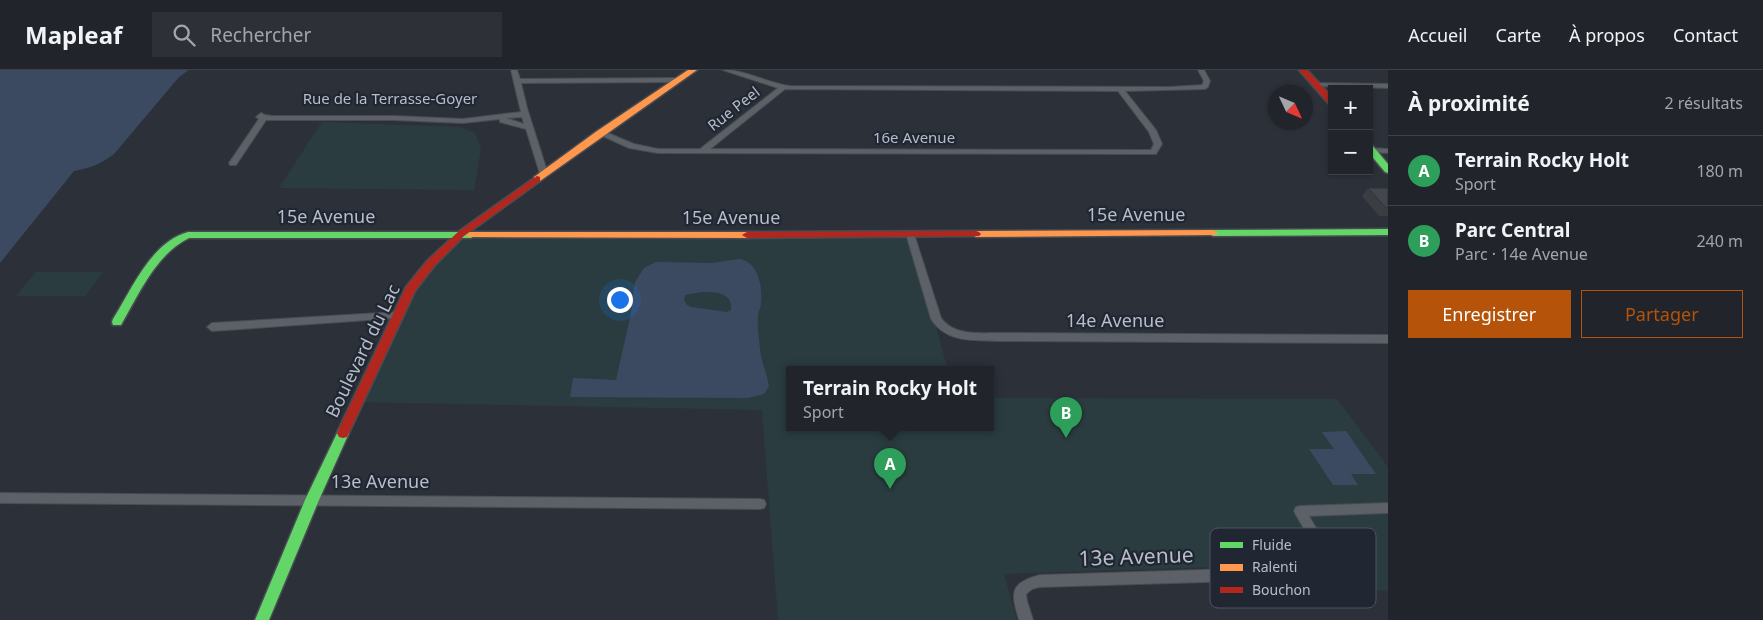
<!DOCTYPE html>
<html lang="fr">
<head>
<meta charset="utf-8">
<style>
  :root { --surface:#21252b; --page:#2d3137; --text:#f1f3f6; --muted:#a2a5a9; --line:#3e4247; --accent:#b45309 }
  body { margin:0; font-family:"Noto Sans",sans-serif; background:var(--page); color:var(--text) }
  .controls { position:absolute; right:15px; top:15px; display:grid; overflow:hidden; border-radius:0px; box-shadow:0 1px 4px #0004 }
  .controls button { width:45px; height:45px; display:grid; place-items:center; padding:0; border:0; border-bottom:1px solid var(--line); background:var(--surface); color:var(--text); font:25px sans-serif }
  .compass { position:absolute; left:1268px; top:15px; width:45px; height:45px; border-radius:50%; background:var(--surface); box-shadow:0 1px 4px #0004; rotate:134deg }
  .you { position:absolute; left:619px; top:229px; width:18px; height:18px; margin:-12px; border:4px solid #fff; border-radius:50%; background:#1a73e8; box-shadow:0 0 0 8px #1a73e833 }
  .badge { display:grid; place-items:center; width:32px; height:32px; border-radius:50%; background:var(--accent); color:#fff; font-size:16px; font-weight:700 }
  .pin { position:absolute; translate:-50% -41px; filter:drop-shadow(0 1px 2px #0008) }
  .pin::after { content:''; position:absolute; top:26px; width:18px; height:15px; background:inherit; clip-path:polygon(0 0,100% 0,50% 100%) }
  .popup { position:absolute; left:786px; top:296px; width:208px; height:65px; box-sizing:border-box; display:grid; place-content:center; border-radius:0px; background:var(--surface); filter:drop-shadow(0 1px 4px #0005); font-size:16px; white-space:nowrap; color:var(--muted) }
  .popup b { font-size:19px; color:var(--text) }
  .popup::after { content:''; position:absolute; left:50%; top:100%; margin-left:-10px; border:10px solid transparent; border-top-color:var(--surface) }
  .list { margin:0; padding:0; list-style:none }
  h2 { display:flex; justify-content:space-between; align-items:center; height:65px; margin:0; padding:0 20px; font-size:21px }
  h2 small { font-size:16px; font-weight:400; color:var(--muted) }
  .list li { display:grid; grid-template-columns:32px 1fr auto; gap:15px; align-items:center; box-sizing:border-box; height:70px; padding:0 20px; border-top:1px solid var(--line) }
  .list b { display:block; font-size:19px; white-space:nowrap }
  .list p { margin:0; font-size:16px; white-space:nowrap; color:var(--muted) }
  .list em { font-size:16px; font-style:normal; color:var(--muted) }
  .actions { display:flex; gap:10px; padding:15px 20px }
  .actions a { flex:1; padding:11px 0; border:1px solid var(--accent); border-radius:0px; text-align:center; font-size:18px; color:var(--accent) }
  .actions .main { background:var(--accent); color:#fff }
  .icon { flex:none; width:28px; height:28px; fill:none; stroke:currentColor; stroke-width:2; stroke-linecap:round; stroke-linejoin:round }
  .map { position:relative; flex:none; width:1388px; height:550px; overflow:hidden }
  header { display:flex; align-items:center; gap:30px; box-sizing:border-box; height:70px; padding:0 25px; background:var(--surface); border-bottom:1px solid var(--line) }
  header strong { font-size:24px }
  nav { display:flex; gap:28px; margin-inline-start:auto; font-size:18px }
  .search { width:350px; height:45px; background:var(--page); display:flex; align-items:center; gap:12px; box-sizing:border-box; padding:0 18px; border-radius:0px; color:var(--muted); font-size:19px }
  main { display:flex }
  aside { flex:1; background:var(--surface) }
  .map>svg:first-child { display:block }
  .green { fill:#2a3c3f }
  .water { fill:#3c4a61; fill-rule:evenodd }
  .lines { fill:none; stroke-linecap:round; stroke-linejoin:round }
  .street-casing { stroke:#484c52; stroke-width:2 }
  .fast-casing { stroke:#484c52; stroke-width:3 }
  .slow-casing { stroke:#484c52; stroke-width:3 }
  .jam-casing { stroke:#484c52; stroke-width:3 }
  .street { fill:#5c6067; fill-rule:evenodd }
  .fast { fill:#63d668; fill-rule:evenodd }
  .slow { fill:#ff974d; fill-rule:evenodd }
  .jam { fill:#b3261e; fill-rule:evenodd }
  .wall { fill:#3a3d42 }
  .building { fill:#43474d; stroke:#2f3236 }
  .labels { text-anchor:middle; stroke-width:4.5; stroke-linejoin:round; paint-order:stroke }
  .far-street-label { font-size:15px; fill:#b7bdc9; stroke:#202733 }
  .street-label { font-size:18px; fill:#b7bdc9; stroke:#202733 }
  .near-street-label { font-size:21px; fill:#b7bdc9; stroke:#202733 }
  .key { fill:#202733; stroke:#4d5460; stroke-width:1 }
  .key-label { font-size:14px; fill:#b7bdc9 }
</style>
</head>
<body>
<header>
<strong>Mapleaf</strong>
<div class="search"><svg class="icon" aria-label="search" viewBox="0 0 24 24"><circle cx="10" cy="10" r="6"/><path d="M15 15l6 6"/></svg>Rechercher</div>
<nav><a>Accueil</a><a>Carte</a><a>À propos</a><a>Contact</a></nav>
</header>
<main>
<div class="map">
<svg width="1388" height="550" viewBox="0 0 1388 550">
  <rect width="100%" height="100%" fill="#2c3139"/>
  <g class="green">
    <path d="M322,52L460,57L475,63L481,78L474,120L279,118Z"/>
    <path d="M910,164L948,300H790V358H990V328L1337,329L1388,397V520L1354,522L1306,494L1004,504L1017,550H778L762,340L356,332L410,220L454,167Z"/>
    <path d="M36,202H103L85,226H16Z"/>
  </g>
  <g class="water">
    <path d="M0,0H189L179,7L114,84C101,94 90,98 74,101L0,193Z"/>
    <path d="M739,189C758,191 763,217 761,233C761,237 759,240 758,244C757,255 759,268 760,279C761,292 767,303 769,316L764,324L748,328L570,327L573,308L616,310L631,243L635,212L644,198L656,192L712,193ZM702,222C715,222 733,222 731,240L727,242L691,237L686,234L684,230L685,225Z"/>
    <path d="M1346,361L1376,404H1351L1358,415H1333L1309,379H1334L1322,362Z"/>
  </g>
  <g class="lines">
    <defs>
      <g id="street">
        <path d="M511,0H517L520,9L678,8L681,10L678,12L521,13L527,38L548,104L544,106L540,104L526,59L500,52V49L463,53L394,50H266L236,95H230L229,93L259,49L256,47L261,43L265,45L272,46H394L463,49L521,42ZM522,47L524,54L506,48Z"/>
        <path d="M723,0C746,0 767,13 790,16L1171,17L1202,15L1204,11L1198,0H1204L1210,11L1208,17L1205,19L1125,21L1156,60L1162,74L1156,84H1153L658,83L629,78L596,63L600,61H603L634,74L658,79H700L778,18ZM785,19L1118,21L1149,62L1154,74L1151,80L710,79Z"/>
        <path d="M1316,13L1388,14V18L1314,16L1313,15Z"/>
        <path d="M1369,78L1388,79V83L1369,82Z"/>
        <path d="M910,161L914,164L941,248C954,266 979,263 999,263L1388,265V273L999,271C974,270 946,273 931,249L906,164Z"/>
        <path d="M397,242L402,245L397,248L212,261L207,257L212,253Z"/>
        <path d="M0,423L760,429L764,430L766,434L764,438L760,439L0,433Z"/>
        <path d="M1388,433V443L1309,446L1342,502L1340,506L1336,508L1040,517L1032,519L1026,524L1027,531L1033,550H1019C1011,523 1009,513 1040,505L1326,496L1296,445L1294,441L1296,437L1300,436Z"/>
      </g>
      <g id="fast">
        <path d="M1369,74L1372,75L1388,94V103L1385,102L1369,83Z"/>
        <path d="M1388,159V165L1213,166L1208,163L1213,160Z"/>
        <path d="M188,162H471L476,165L471,168H189C156,184 139,224 121,255H113L112,252L113,249C132,219 151,172 188,162Z"/>
        <path d="M343,358L347,359L349,363L319,430L269,550H255L305,430L339,359Z"/>
      </g>
      <g id="slow">
        <path d="M688,0H697L540,111H534V107L597,61Z"/>
        <path d="M1213,160L1218,163L1216,165L976,167L971,164L976,161Z"/>
        <path d="M471,162H747L752,165L747,168L468,167L466,165Z"/>
      </g>
      <g id="jam">
        <path d="M1299,0H1307L1332,27V34H1329Z"/>
        <path d="M537,106L540,107V111L464,166L435,195L415,221L347,367L343,368L339,367L337,363L406,217L427,191L458,162Z"/>
        <path d="M976,161L979,162L981,164L979,166L747,168L742,165L747,162Z"/>
      </g>
    </defs>
    <use href="#street" class="street-casing"/>
    <use href="#fast" class="fast-casing"/>
    <use href="#slow" class="slow-casing"/>
    <use href="#jam" class="jam-casing"/>
    <use href="#street" class="street"/>
    <use href="#fast" class="fast"/>
    <use href="#slow" class="slow"/>
    <use href="#jam" class="jam"/>
  </g>
  <path class="wall" d="M1368,118H1388V146H1379L1362,126Z"/>
  <path class="building" d="M1368,118H1388V138H1386Z"/>
  <g class="labels">
    <g class="far-street-label">
      <text x="390" y="34">Rue de la Terrasse-Goyer</text>
      <text transform="translate(734 39) rotate(-38)" y="5">Rue Peel</text>
      <text x="914" y="73">16e Avenue</text>
    </g>
    <g class="street-label">
      <text x="1136" y="151">15e Avenue</text>
      <text x="326" y="153">15e Avenue</text>
      <text x="731" y="154">15e Avenue</text>
      <text x="1115" y="257">14e Avenue</text>
      <text transform="translate(363 281) rotate(-64)" y="6">Boulevard du Lac</text>
      <text x="380" y="418">13e Avenue</text>
    </g>
    <g class="near-street-label">
      <text transform="translate(1136 487) rotate(-2)" y="7">13e Avenue</text>
    </g>
  </g>
  <rect x="1210" y="458" width="166" height="80" rx="8" class="key"/>
  <rect x="1220" y="472" width="23" height="6" fill="#63d668"/>
  <rect x="1220" y="494" width="23" height="7" fill="#ff974d"/>
  <rect x="1220" y="517" width="23" height="6" fill="#b3261e"/>
  <g class="key-label">
    <text x="1252" y="480">Fluide</text>
    <text x="1252" y="502">Ralenti</text>
    <text x="1252" y="525">Bouchon</text>
  </g>
</svg>
<div class="controls">
<button>+</button>
<button>−</button>
</div>
<svg class="compass" viewBox="-18 -18 36 36"><path d="M0-13l5 13h-10z" fill="#e53935"/><path d="M0 13l5-13h-10z" fill="#a2a5a9"/></svg>
<div class="you"></div>
<div class="pin badge" style="left:890px;top:419px;background:#2e9e5b">A</div>
<div class="popup"><b>Terrain Rocky Holt</b>Sport</div>
<div class="pin badge" style="left:1066px;top:368px;background:#2e9e5b">B</div>
</div>
<aside>
<h2>À proximité<small>2 résultats</small></h2>
<ul class="list">
<li><span class="badge" style="background:#2e9e5b">A</span><div><b>Terrain Rocky Holt</b><p>Sport</p></div><em>180 m</em></li>
<li><span class="badge" style="background:#2e9e5b">B</span><div><b>Parc Central</b><p>Parc · 14e Avenue</p></div><em>240 m</em></li>
</ul>
<div class="actions"><a class="main">Enregistrer</a><a>Partager</a></div>
</aside>
</main>
</body>
</html>
